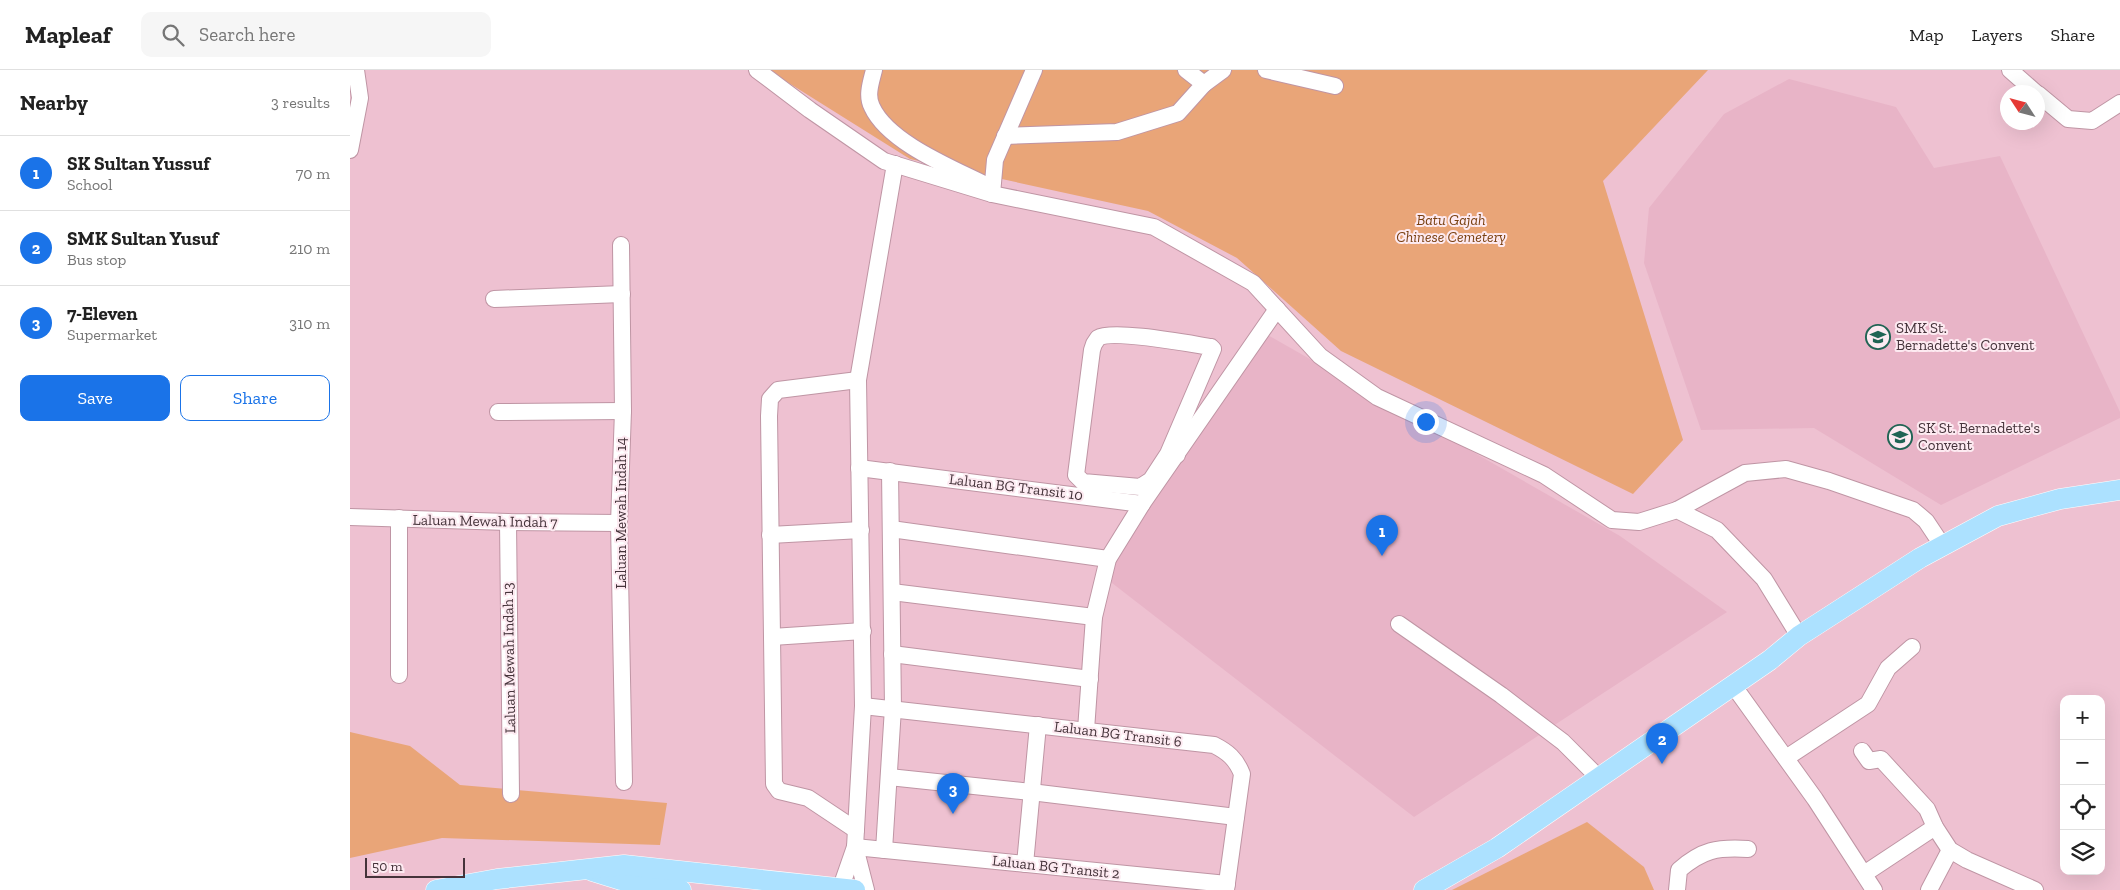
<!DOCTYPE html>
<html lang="en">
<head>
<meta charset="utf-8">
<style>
  :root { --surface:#fff; --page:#f6f6f6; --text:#222; --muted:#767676; --line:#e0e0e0; --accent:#1a73e8 }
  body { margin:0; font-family:"Zilla Slab",serif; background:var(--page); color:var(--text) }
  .controls { position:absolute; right:15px; bottom:15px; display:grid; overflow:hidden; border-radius:10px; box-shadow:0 5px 20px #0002 }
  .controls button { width:45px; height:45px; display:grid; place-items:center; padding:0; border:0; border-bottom:1px solid var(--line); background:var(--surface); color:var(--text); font:25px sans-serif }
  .compass { position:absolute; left:1650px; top:15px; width:45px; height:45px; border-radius:50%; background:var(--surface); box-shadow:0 5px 20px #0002; rotate:306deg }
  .scale { position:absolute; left:15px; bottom:12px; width:100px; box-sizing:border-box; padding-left:5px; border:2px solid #45333a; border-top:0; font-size:14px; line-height:18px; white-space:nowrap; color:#45333a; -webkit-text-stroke:4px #fdeaf1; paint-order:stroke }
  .you { position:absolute; left:1075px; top:351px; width:18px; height:18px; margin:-12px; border:4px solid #fff; border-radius:50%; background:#1a73e8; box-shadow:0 0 0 8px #1a73e833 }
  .badge { display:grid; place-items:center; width:32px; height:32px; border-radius:50%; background:var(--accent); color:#fff; font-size:16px; font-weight:700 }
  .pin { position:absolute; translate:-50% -41px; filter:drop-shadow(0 1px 2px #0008) }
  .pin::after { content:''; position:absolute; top:26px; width:18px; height:15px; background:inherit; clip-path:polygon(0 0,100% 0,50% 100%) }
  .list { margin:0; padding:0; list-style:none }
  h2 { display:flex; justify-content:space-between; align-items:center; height:65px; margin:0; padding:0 20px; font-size:21px }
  h2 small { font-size:16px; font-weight:400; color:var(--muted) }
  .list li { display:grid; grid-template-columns:32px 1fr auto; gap:15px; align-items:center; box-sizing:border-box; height:75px; padding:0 20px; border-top:1px solid var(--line) }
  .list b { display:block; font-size:19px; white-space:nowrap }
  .list p { margin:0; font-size:16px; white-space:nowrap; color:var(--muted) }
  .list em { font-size:16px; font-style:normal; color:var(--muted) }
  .actions { display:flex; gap:10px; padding:15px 20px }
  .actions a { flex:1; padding:11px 0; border:1px solid var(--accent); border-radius:10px; text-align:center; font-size:18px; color:var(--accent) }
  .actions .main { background:var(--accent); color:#fff }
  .icon { flex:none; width:28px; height:28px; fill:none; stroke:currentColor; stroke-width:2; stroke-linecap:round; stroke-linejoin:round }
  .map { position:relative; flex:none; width:1770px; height:820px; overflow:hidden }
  header { display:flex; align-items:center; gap:30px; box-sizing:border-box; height:70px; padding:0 25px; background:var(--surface); border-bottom:1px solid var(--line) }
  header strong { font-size:24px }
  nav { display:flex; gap:28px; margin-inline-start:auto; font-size:18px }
  .search { width:350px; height:45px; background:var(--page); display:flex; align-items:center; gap:12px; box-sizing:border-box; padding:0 18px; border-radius:10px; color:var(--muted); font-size:19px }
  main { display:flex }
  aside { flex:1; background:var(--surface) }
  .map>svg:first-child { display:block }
  .built { fill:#e8b4c7 }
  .green { fill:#e9a578 }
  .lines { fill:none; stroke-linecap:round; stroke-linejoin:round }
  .minor-casing { stroke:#bf95a4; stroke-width:18 }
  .major-casing { stroke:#fff; stroke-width:21 }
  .minor { stroke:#fff; stroke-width:16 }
  .major { stroke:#ace1ff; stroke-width:20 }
  .labels { text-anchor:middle; stroke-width:4; stroke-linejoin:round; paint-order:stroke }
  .park-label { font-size:15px; font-style:italic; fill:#793f0f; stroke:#fdeaf1 }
  .poi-label { font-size:15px; fill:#45333a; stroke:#fdeaf1; text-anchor:start }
  .street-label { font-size:15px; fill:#45333a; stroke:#fdeaf1 }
</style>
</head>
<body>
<header>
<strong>Mapleaf</strong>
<div class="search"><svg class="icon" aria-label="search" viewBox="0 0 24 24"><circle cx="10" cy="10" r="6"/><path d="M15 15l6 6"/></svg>Search here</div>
<nav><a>Map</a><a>Layers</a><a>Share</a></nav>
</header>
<main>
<aside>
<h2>Nearby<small>3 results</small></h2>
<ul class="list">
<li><span class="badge">1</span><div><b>SK Sultan Yussuf</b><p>School</p></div><em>70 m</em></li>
<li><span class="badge">2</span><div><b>SMK Sultan Yusuf</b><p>Bus stop</p></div><em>210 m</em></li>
<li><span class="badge">3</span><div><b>7-Eleven</b><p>Supermarket</p></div><em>310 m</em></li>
</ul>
<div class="actions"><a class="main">Save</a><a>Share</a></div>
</aside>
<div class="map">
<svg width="1770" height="820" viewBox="0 0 1770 820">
  <rect width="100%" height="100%" fill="#eec1d1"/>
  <g class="built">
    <path d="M1439,9L1546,37L1584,98L1650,86L1770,342V348L1591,435L1464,358L1351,360L1294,193L1299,138L1374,44Z"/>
    <path d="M909,260L1270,466L1377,542L1064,747L753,506Z"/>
  </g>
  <g class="green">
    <path d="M418,0H1358L1253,111L1333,370L1283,424L991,281L887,188L798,141L560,89Z"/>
    <path d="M0,662L60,676L110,715L317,733L310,775L92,768L0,788Z"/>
    <path d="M1237,752L1294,797L1304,820H1102Z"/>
  </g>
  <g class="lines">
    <defs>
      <g id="minor">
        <path d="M407,0L460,40L534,91L642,124L804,157L903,213L970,286L1027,327L1194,405L1262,450L1289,452L1327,440L1367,460L1414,509L1449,566"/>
        <path d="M524,0C521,12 516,26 522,37C538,72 600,97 634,114"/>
        <path d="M916,0L985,16"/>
        <path d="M1660,0L1685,22"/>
        <path d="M854,14L873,0"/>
        <path d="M1688,24L1718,49L1742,51L1770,33"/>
        <path d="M655,66L767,62L828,43L854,14L836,0"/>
        <path d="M0,80L10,28L6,0"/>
        <path d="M642,124L645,90L684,0"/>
        <path d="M271,175L273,341L269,453L274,712"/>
        <path d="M144,229L272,224"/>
        <path d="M148,342L273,341"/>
        <path d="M818,384L801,410L790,417L733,412L726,405L742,280L744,274L748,268C762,259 841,274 861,277L863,279L818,384L827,385"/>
        <path d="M509,398L792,434"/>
        <path d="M1327,440L1395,403L1436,399L1479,411L1563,440L1576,451L1592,475"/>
        <path d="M0,447L158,452L269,453"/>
        <path d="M49,448V605"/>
        <path d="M158,452L161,724"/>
        <path d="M541,459L758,489"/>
        <path d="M420,465L511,460"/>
        <path d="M542,522L744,547"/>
        <path d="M1049,554L1151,625L1213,672L1249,708"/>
        <path d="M422,567L513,561"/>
        <path d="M542,584L740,609"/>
        <path d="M1383,615L1465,729L1524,820"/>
        <path d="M513,636L864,675C878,682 886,689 892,704L876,820"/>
        <path d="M736,660L744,547L758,489L792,434L927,239"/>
        <path d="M1512,681L1519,691L1531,689L1577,739L1585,757L1600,780L1617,790L1685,820"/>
        <path d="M1436,688L1518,634L1538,598L1562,577"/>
        <path d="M539,707L681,722L886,747"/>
        <path d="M506,760L458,728L429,721L424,714L419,346L420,329L428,320L508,310"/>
        <path d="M505,777L877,814"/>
        <path d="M505,777L516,820"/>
        <path d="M534,780L543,638L540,401"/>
        <path d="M675,794L688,655"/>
        <path d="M1514,804L1585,757"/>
        <path d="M490,820L505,777L513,636L508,310L545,94"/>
        <path d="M1327,820L1329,800C1352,780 1367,777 1398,779"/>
        <path d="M1579,820L1600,780"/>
      </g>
      <g id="major">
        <path d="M242,801L271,810L331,820"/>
        <path d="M86,820L147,809L274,795L505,820"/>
        <path d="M1074,820L1147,778L1420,590L1449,566L1570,488L1648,446L1710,429L1770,420"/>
      </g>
    </defs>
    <use href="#minor" class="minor-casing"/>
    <use href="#major" class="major-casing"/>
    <use href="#minor" class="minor"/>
    <use href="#major" class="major"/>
  </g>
  <defs>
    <symbol id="school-ring" viewBox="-11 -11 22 22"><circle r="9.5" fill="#fdeaf1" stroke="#206454" stroke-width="1.5"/><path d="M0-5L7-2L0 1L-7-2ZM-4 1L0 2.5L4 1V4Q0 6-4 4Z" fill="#206454"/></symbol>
  </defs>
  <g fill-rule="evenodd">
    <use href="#school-ring" x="1514" y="253" width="28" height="28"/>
    <use href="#school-ring" x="1536" y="353" width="28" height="28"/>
  </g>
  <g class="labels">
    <g class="park-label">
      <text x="1101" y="155">Batu Gajah<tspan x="1101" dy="17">Chinese Cemetery</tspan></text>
    </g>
    <g class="poi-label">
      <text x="1546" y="263">SMK St.<tspan x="1546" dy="17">Bernadette's Convent</tspan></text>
      <text x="1568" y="363">SK St. Bernadette's<tspan x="1568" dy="17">Convent</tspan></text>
    </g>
    <g class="street-label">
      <text transform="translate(666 417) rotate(7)" y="5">Laluan BG Transit 10</text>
      <text transform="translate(271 443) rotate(-90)" y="5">Laluan Mewah Indah 14</text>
      <text transform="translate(135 451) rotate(1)" y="5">Laluan Mewah Indah 7</text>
      <text transform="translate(159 588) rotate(-91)" y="5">Laluan Mewah Indah 13</text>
      <text transform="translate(768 664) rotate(7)" y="5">Laluan BG Transit 6</text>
      <text transform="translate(706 797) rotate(6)" y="5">Laluan BG Transit 2</text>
    </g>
  </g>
</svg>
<div class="controls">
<button>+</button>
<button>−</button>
<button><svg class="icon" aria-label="locate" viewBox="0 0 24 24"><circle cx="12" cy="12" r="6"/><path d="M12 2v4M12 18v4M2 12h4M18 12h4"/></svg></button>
<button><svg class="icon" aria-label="layers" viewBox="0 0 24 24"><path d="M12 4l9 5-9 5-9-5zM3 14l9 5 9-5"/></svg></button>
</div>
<svg class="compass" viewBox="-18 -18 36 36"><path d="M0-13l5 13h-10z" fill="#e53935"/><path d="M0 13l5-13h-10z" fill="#767676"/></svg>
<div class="scale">50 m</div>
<div class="you"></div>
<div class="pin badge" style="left:1032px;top:486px">1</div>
<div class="pin badge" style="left:1312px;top:694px">2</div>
<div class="pin badge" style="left:603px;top:744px">3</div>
</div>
</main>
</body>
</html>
